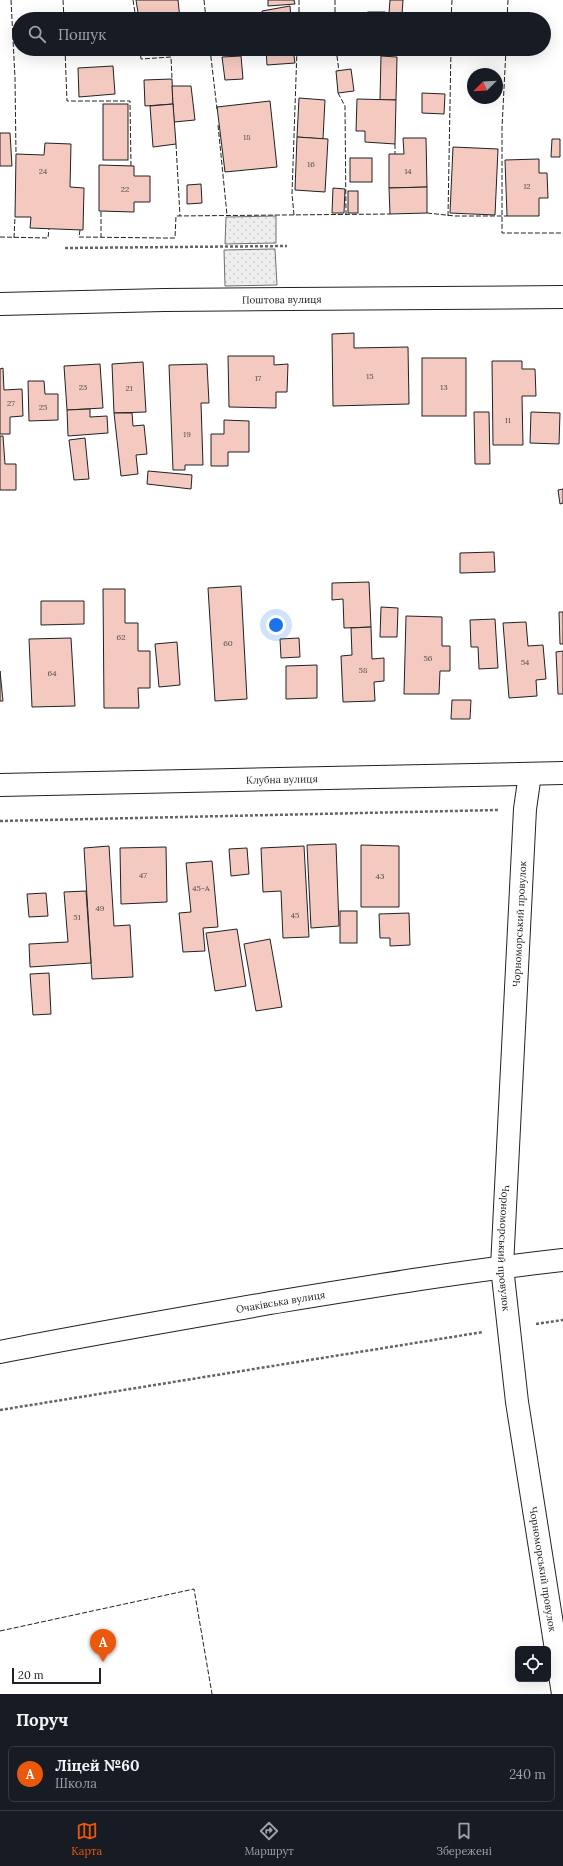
<!DOCTYPE html>
<html lang="uk">
<head>
<meta charset="utf-8">
<style>
  :root { --surface:#171b24; --page:#242831; --text:#f1f3f6; --muted:#9ea1a6; --line:#363941; --accent:#ea580c }
  body { margin:0; font-family:Lora,serif; background:var(--page); color:var(--text) }
  .controls { position:absolute; right:12px; bottom:12px; display:grid; overflow:hidden; border-radius:6px; box-shadow:0 4px 16px #0002 }
  .controls button { width:36px; height:36px; display:grid; place-items:center; padding:0; border:0; border-bottom:1px solid var(--line); background:var(--surface); color:var(--text); font:20px sans-serif }
  .compass { position:absolute; left:467px; top:68px; width:36px; height:36px; border-radius:50%; background:var(--surface); box-shadow:0 4px 16px #0002; rotate:246deg }
  .scale { position:absolute; left:12px; bottom:10px; width:89px; box-sizing:border-box; padding-left:4px; border:2px solid #222; border-top:0; font-size:11px; line-height:14px; white-space:nowrap; color:#222; -webkit-text-stroke:3px #fff; paint-order:stroke }
  .you { position:absolute; left:276px; top:625px; width:14px; height:14px; margin:-10px; border:3px solid #fff; border-radius:50%; background:#1a73e8; box-shadow:0 0 0 6px #1a73e833 }
  .badge { display:grid; place-items:center; width:26px; height:26px; border-radius:50%; background:var(--accent); color:#fff; font-size:13px; font-weight:700 }
  .pin { position:absolute; translate:-50% -33px; filter:drop-shadow(0 1px 2px #0008) }
  .pin::after { content:''; position:absolute; top:21px; width:14px; height:12px; background:inherit; clip-path:polygon(0 0,100% 0,50% 100%) }
  .list { margin:0; padding:0; list-style:none }
  h2 { display:flex; justify-content:space-between; align-items:center; height:52px; margin:0; padding:0 16px; font-size:17px }
  h2 small { font-size:13px; font-weight:400; color:var(--muted) }
  .list li { display:grid; grid-template-columns:26px 1fr auto; gap:12px; align-items:center; box-sizing:border-box; height:56px; margin:0 8px 8px; padding:0 8px; border:1px solid var(--line); border-radius:6px }
  .list b { display:block; font-size:15px; white-space:nowrap }
  .list p { margin:0; font-size:13px; white-space:nowrap; color:var(--muted) }
  .list em { font-size:13px; font-style:normal; color:var(--muted) }
  .icon { flex:none; width:22px; height:22px; fill:none; stroke:currentColor; stroke-width:2; stroke-linecap:round; stroke-linejoin:round }
  .map { position:relative; flex:none; width:563px; height:1694px; overflow:hidden }
  .search { position:absolute; background:var(--surface); box-shadow:0 4px 16px #0002; left:12px; right:12px; top:12px; height:44px; display:flex; align-items:center; gap:10px; box-sizing:border-box; padding:0 14px; border-radius:22px; color:var(--muted); font-size:15px }
  .sheet { height:116px; background:var(--surface) }
  nav { display:flex; justify-content:space-around; align-items:center; box-sizing:border-box; height:56px; border-top:1px solid var(--line); background:var(--surface); font-size:11px; color:var(--muted) }
  nav a { display:grid; justify-items:center; gap:2px }
  nav .on { color:var(--accent) }
  .map>svg:first-child { display:block }
  .grass { fill:url(#grass-dots); stroke:#6f6f6f }
  .building { fill:#f3c9c0; stroke:#222 }
  .lines { fill:none; stroke-linecap:round; stroke-linejoin:round }
  .minor-casing { stroke:#222; stroke-width:24 }
  .tertiary-casing { stroke:#222; stroke-width:24 }
  .path { stroke:#646464; stroke-width:2.5; stroke-dasharray:3 2; stroke-linecap:butt }
  .minor { stroke:#fff; stroke-width:22 }
  .tertiary { stroke:#fff; stroke-width:22 }
  .fence { stroke:#222; stroke-width:1; stroke-dasharray:5 2; stroke-linecap:butt }
  .labels { text-anchor:middle; stroke-width:3; stroke-linejoin:round; paint-order:stroke }
  .number-label { font-size:8px; fill:#564c4a }
  .street-label { font-size:10px; fill:#222; stroke:#fff }
</style>
</head>
<body>
<div class="map">
<svg width="563" height="1694" viewBox="0 0 563 1694">
  <defs>
    <pattern id="grass-dots" width="8" height="8" patternUnits="userSpaceOnUse"><rect width="8" height="8" fill="#eee"/><path d="M2 2h.1M6 6h.1" fill="none" stroke="#ccc" stroke-width="1.8" stroke-linecap="round"/></pattern>
  </defs>
  <rect width="100%" height="100%" fill="#fff"/>
  <g class="grass">
    <path d="M276,216V243L225,244L226,217Z"/>
    <path d="M275,249L277,285L225,286L224,250Z"/>
  </g>
  <g class="building">
    <path d="M136,0H178L180,19H139Z"/>
    <path d="M268,0H294L295,4L268,6Z"/>
    <path d="M390,0H403L402,15L389,13Z"/>
    <path d="M290,6L291,19H263L262,11Z"/>
    <rect x="368" y="12" width="17" height="7"/>
    <path d="M266,49H293L295,63L267,65Z"/>
    <path d="M241,56L243,79L225,80L222,57Z"/>
    <path d="M381,56L397,57L396,100H380Z"/>
    <path d="M113,66L115,94L79,97L78,68Z"/>
    <path d="M351,69L354,91L338,93L336,71Z"/>
    <path d="M172,79L173,104L145,106L144,80Z"/>
    <path d="M172,86H191L195,120L174,122Z"/>
    <path d="M422,93L445,94L444,114L422,113Z"/>
    <path d="M299,98L325,100L323,139L297,137Z"/>
    <path d="M357,99L396,100L395,144L365,142V131H356Z"/>
    <path d="M270,101L277,167L225,172L217,107Z"/>
    <rect x="103" y="104" width="25" height="56"/>
    <path d="M173,104L176,144L153,147L150,106Z"/>
    <path d="M0,133H10L12,166H0Z"/>
    <path d="M297,137L328,139L325,192L295,190Z"/>
    <path d="M403,138H426L427,187L389,188V154H404Z"/>
    <path d="M552,139H560V157H551Z"/>
    <path d="M45,143L71,144L70,187L84,188L83,230L30,228L31,217H15L16,154L44,155Z"/>
    <path d="M453,147L498,149L495,215L450,213Z"/>
    <rect x="350" y="158" width="22" height="24"/>
    <path d="M539,159V173H547L548,198H539V216H507L505,160Z"/>
    <path d="M99,165L134,166V176H150V202H134V212L99,211Z"/>
    <path d="M201,184L202,203L187,204V185Z"/>
    <path d="M427,187V213L390,214L389,188Z"/>
    <path d="M333,188L345,189L344,213H332Z"/>
    <rect x="348" y="191" width="10" height="22"/>
    <path d="M354,333V348L408,347L409,404L333,406L332,334Z"/>
    <path d="M228,356H274V365L288,364L287,392H276V408L229,407Z"/>
    <rect x="422" y="358" width="44" height="58"/>
    <path d="M492,361H522V369H535L536,396H522L523,445H493Z"/>
    <path d="M143,362L146,412L114,413L112,364Z"/>
    <path d="M100,364L103,408L67,410L64,366Z"/>
    <path d="M207,364L209,403H201L203,465H185V470H173L169,365Z"/>
    <path d="M3,368L4,390L22,389L23,416L10,417V434H0V369Z"/>
    <path d="M28,381H44L45,394H58V420L29,421Z"/>
    <path d="M90,409V417L107,416L108,433L68,436L67,410Z"/>
    <path d="M474,412H489L490,464H475Z"/>
    <path d="M531,412L560,413L559,444L530,443Z"/>
    <path d="M114,413H132L133,426L144,425L147,454L136,455L138,474L121,476Z"/>
    <path d="M224,420L249,421V452H228V466H211V434H224Z"/>
    <path d="M0,436H3L5,464H16V490H0Z"/>
    <path d="M85,438L89,479L74,480L69,440Z"/>
    <path d="M148,471L192,475L191,489L147,484Z"/>
    <path d="M563,489V503L560,504L558,490Z"/>
    <path d="M494,552L495,572L460,573V553Z"/>
    <path d="M369,582L371,627L344,628L343,599L332,600V583Z"/>
    <path d="M241,586L247,699L215,701L208,588Z"/>
    <path d="M103,589H125V623H138V651H150V688H138L139,708H104Z"/>
    <path d="M41,601H84V624L41,625Z"/>
    <path d="M381,607L398,608L397,637H380Z"/>
    <path d="M559,612H563V644H560Z"/>
    <path d="M406,616L442,617V646H450V671H440L439,694H404Z"/>
    <path d="M495,619L498,668L479,669L478,647H471L470,620Z"/>
    <path d="M526,622L528,646L543,645L546,679L536,680L537,696L509,698L503,623Z"/>
    <path d="M371,627L372,659L384,658V681L374,682L375,701L343,702L341,656L352,655L351,628Z"/>
    <path d="M71,638L75,706L32,707L29,639Z"/>
    <path d="M299,638L300,657L281,658L280,639Z"/>
    <path d="M177,642L180,685L159,687L155,644Z"/>
    <path d="M563,651V694H558L556,652Z"/>
    <path d="M317,665V698L286,699V666Z"/>
    <path d="M0,671L3,701H0Z"/>
    <path d="M452,700H471L470,719H451Z"/>
    <path d="M336,844L339,926L311,928L307,845Z"/>
    <path d="M361,845L399,846V907H361Z"/>
    <path d="M109,846L114,926L130,925L133,977L92,979L84,848Z"/>
    <path d="M304,846L309,937L283,938L281,891L263,892L261,848Z"/>
    <path d="M166,847L167,902L121,904L120,848Z"/>
    <path d="M247,848L249,874L231,876L229,849Z"/>
    <path d="M212,861L218,927L203,928L205,951L183,952L179,913L191,912L186,863Z"/>
    <path d="M86,891L91,963L30,967L29,944L68,942L64,892Z"/>
    <path d="M46,893L48,916L29,917L27,894Z"/>
    <rect x="340" y="911" width="17" height="32"/>
    <path d="M409,913L410,945L390,946V938H380L379,914Z"/>
    <path d="M237,929L246,986L215,991L206,933Z"/>
    <path d="M270,939L282,1007L256,1011L244,944Z"/>
    <path d="M49,973L51,1014L33,1015L30,974Z"/>
  </g>
  <g class="lines">
    <defs>
      <g id="minor">
        <path id="s1" d="M0,304L164,300L563,297"/>
        <path id="s2" d="M530,774L525,809L502,1267L517,1402L563,1694"/>
        <path id="s3" d="M0,785L563,773"/>
      </g>
      <g id="tertiary">
        <path id="s4" d="M0,1352C90,1334 180,1319 270,1303C368,1287 465,1271 563,1260"/>
      </g>
    </defs>
    <use href="#minor" class="minor-casing"/>
    <use href="#tertiary" class="tertiary-casing"/>
    <g class="path">
      <path d="M65,248L287,246"/>
      <path d="M0,821L498,810"/>
      <path d="M536,1324L563,1320"/>
      <path d="M0,1410L483,1332"/>
    </g>
    <use href="#minor" class="minor"/>
    <use href="#tertiary" class="tertiary"/>
    <g class="fence">
      <path d="M11,0L15,78L16,154"/>
      <path d="M63,0L64,19"/>
      <path d="M133,0L136,19"/>
      <path d="M204,0L206,19"/>
      <path d="M299,19V0"/>
      <path d="M335,19V0"/>
      <path d="M451,19L452,0"/>
      <path d="M507,19L508,0"/>
      <path d="M65,49L67,101H130L131,166"/>
      <path d="M140,49L141,59L171,57L172,79"/>
      <path d="M210,49L217,109"/>
      <path d="M336,49L339,71"/>
      <path d="M506,49L502,128V233H563"/>
      <path d="M338,93L345,106L346,215"/>
      <path d="M218,125L227,215"/>
      <path d="M176,144L180,216"/>
      <path d="M395,144V154"/>
      <path d="M101,212V237"/>
      <path d="M427,213L455,216H507"/>
      <path d="M294,215L292,194L297,49"/>
      <path d="M448,216L451,49"/>
      <path d="M80,230L79,237L163,238H175L176,216L390,214"/>
      <path d="M0,237L48,238L49,229"/>
      <path d="M14,238L15,217"/>
      <path d="M0,1631L194,1589L212,1694"/>
    </g>
  </g>
  <g class="labels">
    <g class="number-label">
      <text x="247" y="140">18</text>
      <text x="311" y="167">16</text>
      <text x="43" y="174">24</text>
      <text x="408" y="174">14</text>
      <text x="527" y="189">12</text>
      <text x="125" y="192">22</text>
      <text x="370" y="379">15</text>
      <text x="258" y="381">17</text>
      <text x="83" y="390">23</text>
      <text x="444" y="390">13</text>
      <text x="129" y="391">21</text>
      <text x="11" y="406">27</text>
      <text x="43" y="410">25</text>
      <text x="508" y="423">11</text>
      <text x="187" y="437">19</text>
      <text x="121" y="640">62</text>
      <text x="228" y="646">60</text>
      <text x="428" y="661">56</text>
      <text x="525" y="665">54</text>
      <text x="363" y="673">58</text>
      <text x="52" y="676">64</text>
      <text x="143" y="878">47</text>
      <text x="380" y="879">43</text>
      <text x="201" y="891">45-А</text>
      <text x="100" y="911">49</text>
      <text x="295" y="918">45</text>
      <text x="77" y="920">51</text>
    </g>
    <g class="street-label">
      <text dy="4" stroke="none"><textPath href="#s1" startOffset="282">Поштова вулиця</textPath></text>
      <text dy="4" stroke="none"><textPath href="#s3" startOffset="282">Клубна вулиця</textPath></text>
      <text transform="translate(519 924) rotate(-87)" y="4">Чорноморський провулок</text>
      <text dy="4" stroke="none"><textPath href="#s2" startOffset="475">Чорноморський провулок</textPath></text>
      <text dy="4" stroke="none"><textPath href="#s4" startOffset="285">Очаківська вулиця</textPath></text>
      <text dy="4" stroke="none"><textPath href="#s2" startOffset="799">Чорноморський провулок</textPath></text>
    </g>
  </g>
</svg>
<div class="controls">
<button><svg class="icon" aria-label="locate" viewBox="0 0 24 24"><circle cx="12" cy="12" r="6"/><path d="M12 2v4M12 18v4M2 12h4M18 12h4"/></svg></button>
</div>
<svg class="compass" viewBox="-18 -18 36 36"><path d="M0-13l5 13h-10z" fill="#e53935"/><path d="M0 13l5-13h-10z" fill="#9ea1a6"/></svg>
<div class="scale">20 m</div>
<div class="you"></div>
<div class="pin badge" style="left:103px;top:1662px">A</div>
<div class="search"><svg class="icon" aria-label="search" viewBox="0 0 24 24"><circle cx="10" cy="10" r="6"/><path d="M15 15l6 6"/></svg>Пошук</div>
</div>
<section class="sheet">
<h2>Поруч<small></small></h2>
<ul class="list">
<li><span class="badge">A</span><div><b>Ліцей №60</b><p>Школа</p></div><em>240 m</em></li>
</ul>
</section>
<nav>
<a class="on"><svg class="icon" aria-label="map" viewBox="0 0 24 24"><path d="M3 6l6-2 6 2 6-2v14l-6 2-6-2-6 2zM9 4v14M15 6v14"/></svg>Карта</a>
<a><svg class="icon" aria-label="directions" viewBox="0 0 24 24"><path d="M12 3l9 9-9 9-9-9zM9 14v-3h6M13 9l2 2-2 2"/></svg>Маршрут</a>
<a><svg class="icon" aria-label="saved" viewBox="0 0 24 24"><path d="M7 4h10v16l-5-4-5 4z"/></svg>Збережені</a>
</nav>
</body>
</html>
